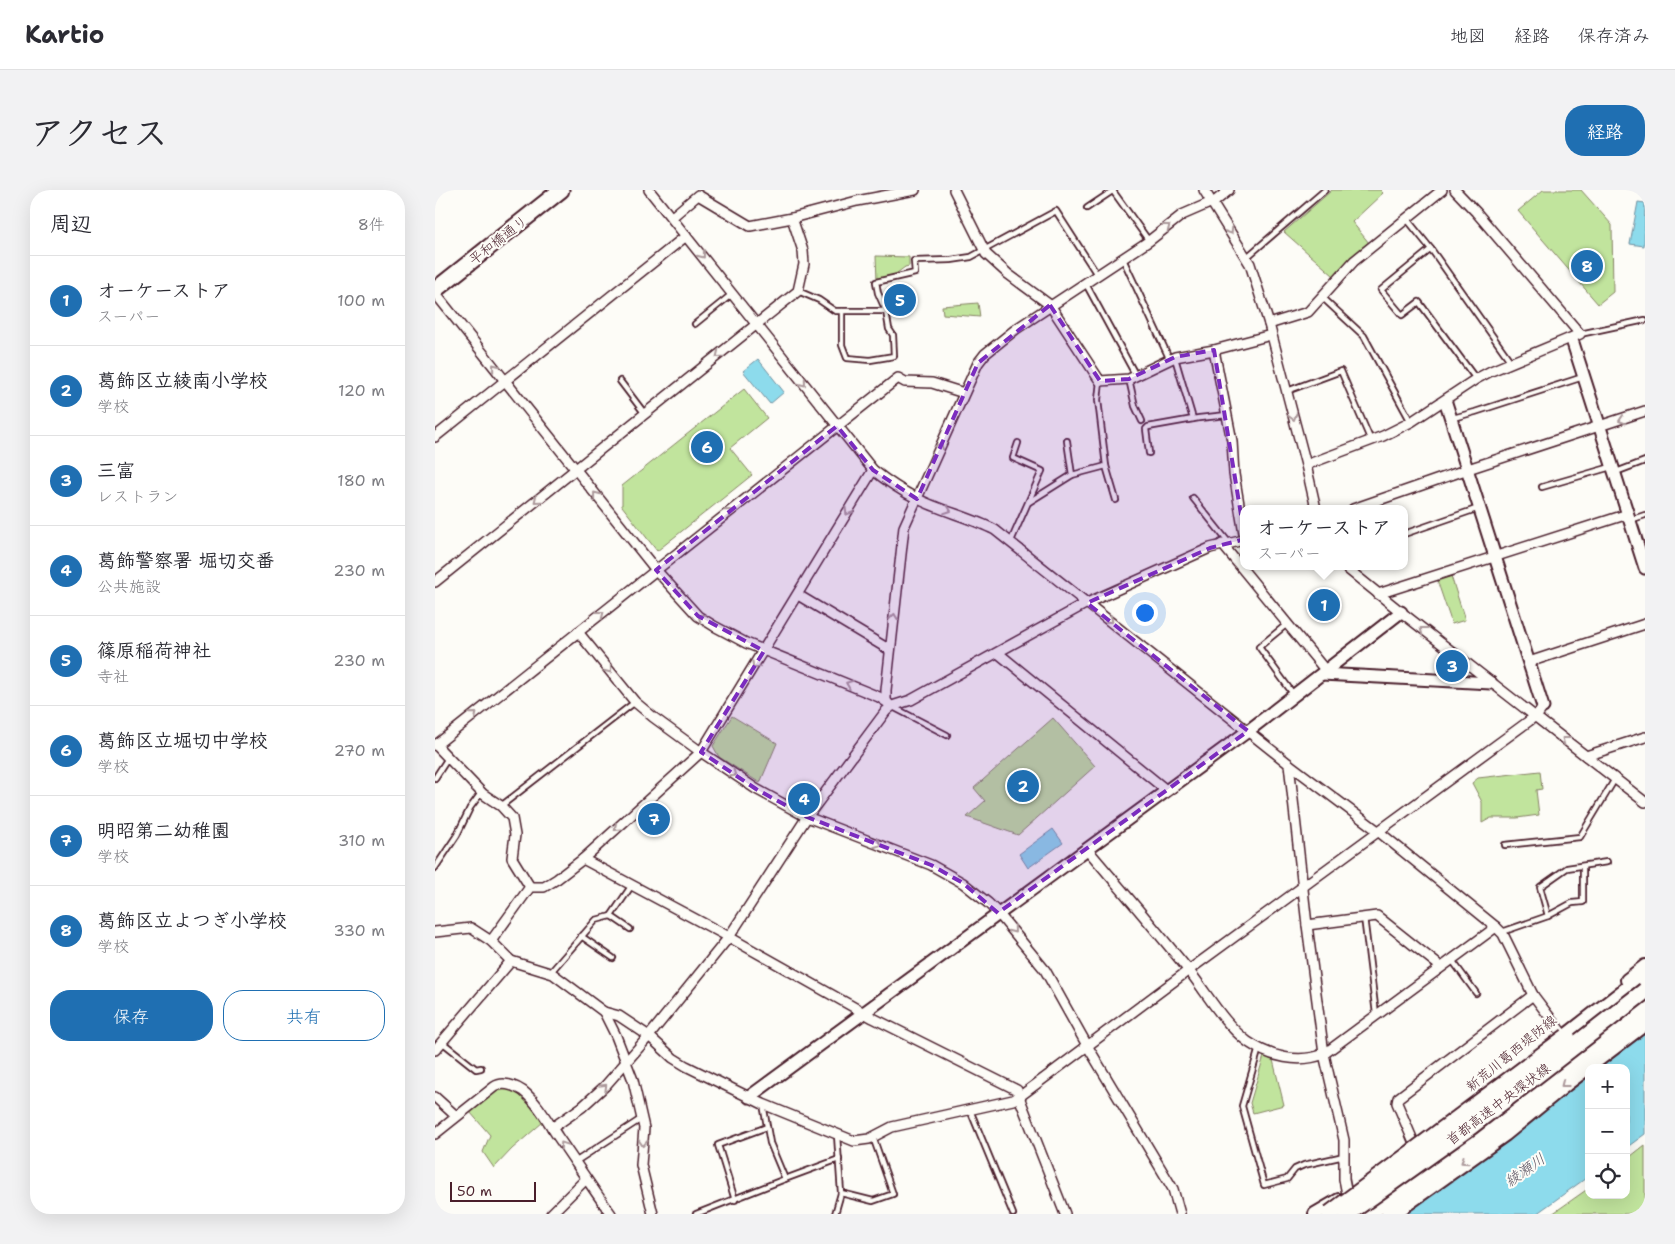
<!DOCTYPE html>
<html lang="ja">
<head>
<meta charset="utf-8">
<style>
  :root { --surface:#fff; --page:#f2f2f3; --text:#2b2b33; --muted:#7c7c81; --line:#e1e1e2; --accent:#1f6fb2 }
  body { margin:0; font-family:"Shantell Sans","Klee One",sans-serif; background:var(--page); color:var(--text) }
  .controls { position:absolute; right:15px; bottom:15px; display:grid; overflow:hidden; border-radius:10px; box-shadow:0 5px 20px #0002 }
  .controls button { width:45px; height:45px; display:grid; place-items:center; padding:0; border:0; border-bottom:1px solid var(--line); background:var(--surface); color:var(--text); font:25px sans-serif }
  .scale { position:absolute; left:15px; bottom:12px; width:86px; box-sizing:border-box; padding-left:5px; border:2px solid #4a1f2b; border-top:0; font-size:14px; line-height:18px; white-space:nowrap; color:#4a1f2b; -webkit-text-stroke:4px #fdfcf7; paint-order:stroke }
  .you { position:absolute; left:709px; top:422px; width:18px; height:18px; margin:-12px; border:4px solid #fff; border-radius:50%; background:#1a73e8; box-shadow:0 0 0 8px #1a73e833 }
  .badge { display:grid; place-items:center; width:32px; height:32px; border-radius:50%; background:var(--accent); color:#fff; font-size:16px; font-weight:700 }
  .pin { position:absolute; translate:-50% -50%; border:2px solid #fff; box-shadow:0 1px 5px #0006 }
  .popup { position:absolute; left:805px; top:315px; width:168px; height:65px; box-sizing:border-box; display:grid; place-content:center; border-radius:10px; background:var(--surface); filter:drop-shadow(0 1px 4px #0005); font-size:16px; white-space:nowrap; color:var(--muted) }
  .popup b { font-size:19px; color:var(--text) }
  .popup::after { content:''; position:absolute; left:50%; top:100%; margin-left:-10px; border:10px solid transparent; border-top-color:var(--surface) }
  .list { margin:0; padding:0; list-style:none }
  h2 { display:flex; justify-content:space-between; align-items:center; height:65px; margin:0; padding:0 20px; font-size:21px }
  h2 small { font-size:16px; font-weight:400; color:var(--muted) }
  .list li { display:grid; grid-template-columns:32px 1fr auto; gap:15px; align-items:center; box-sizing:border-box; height:90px; padding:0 20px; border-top:1px solid var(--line) }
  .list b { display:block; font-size:19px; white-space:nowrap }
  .list p { margin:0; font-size:16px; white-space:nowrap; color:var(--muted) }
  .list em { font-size:16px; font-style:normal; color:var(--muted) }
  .actions { display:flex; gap:10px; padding:15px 20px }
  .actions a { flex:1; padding:11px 0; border:1px solid var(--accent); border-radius:20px; text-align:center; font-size:18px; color:var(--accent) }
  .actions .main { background:var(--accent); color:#fff }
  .icon { flex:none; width:28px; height:28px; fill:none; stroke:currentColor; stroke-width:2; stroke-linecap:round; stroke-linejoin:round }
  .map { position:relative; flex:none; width:1210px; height:1024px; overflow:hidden; border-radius:20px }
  header { display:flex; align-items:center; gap:30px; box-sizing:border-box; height:70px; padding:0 25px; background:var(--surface); border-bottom:1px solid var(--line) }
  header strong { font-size:24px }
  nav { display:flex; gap:28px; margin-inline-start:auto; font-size:18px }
  .intro { display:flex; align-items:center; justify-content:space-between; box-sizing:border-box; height:120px; padding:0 30px }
  h1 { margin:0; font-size:35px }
  .button { padding:12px 22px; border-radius:20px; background:var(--accent); color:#fff; font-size:18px; font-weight:700 }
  main { display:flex; gap:30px; padding:0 30px }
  aside { flex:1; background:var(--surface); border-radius:20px; box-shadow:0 5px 20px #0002 }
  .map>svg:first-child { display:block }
  .green { fill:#c1e49d; stroke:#868264 }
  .water { fill:#8ddbec; stroke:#72909f }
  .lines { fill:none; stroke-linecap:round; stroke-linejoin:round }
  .service-casing { stroke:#4a1f2b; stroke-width:8 }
  .minor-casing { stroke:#4a1f2b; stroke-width:12 }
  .tertiary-casing { stroke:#4a1f2b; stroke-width:15 }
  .secondary-casing { stroke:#4a1f2b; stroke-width:16 }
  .primary-casing { stroke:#4a1f2b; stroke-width:19 }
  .motorway-casing { stroke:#4a1f2b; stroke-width:20 }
  .service { stroke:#fdfcf7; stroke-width:4.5 }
  .minor { stroke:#fdfcf7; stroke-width:9 }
  .tertiary { stroke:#fdfcf7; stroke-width:11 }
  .secondary { stroke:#fdfcf7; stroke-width:12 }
  .primary { stroke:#fdfcf7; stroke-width:15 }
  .motorway { stroke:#fdfcf7; stroke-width:16 }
  .motorway-bridge-casing { stroke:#4a1f2b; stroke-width:20; stroke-linecap:butt }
  .motorway-bridge { stroke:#fdfcf7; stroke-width:16 }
  .oneway { stroke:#ac999b }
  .marked { fill:#7b2cbf; fill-opacity:0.2; stroke:#7b2cbf; stroke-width:4; stroke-dasharray:10 6; stroke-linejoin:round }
  .labels { text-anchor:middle; stroke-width:4; stroke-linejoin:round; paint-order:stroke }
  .street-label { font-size:14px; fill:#4a1f2b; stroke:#fdfcf7 }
  .water-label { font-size:15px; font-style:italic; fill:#5e5765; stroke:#fdfcf7 }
</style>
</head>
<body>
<header>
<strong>Kartio</strong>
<nav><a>地図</a><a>経路</a><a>保存済み</a></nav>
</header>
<div class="intro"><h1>アクセス</h1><a class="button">経路</a></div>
<main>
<aside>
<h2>周辺<small>8件</small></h2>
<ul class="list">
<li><span class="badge">1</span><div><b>オーケーストア</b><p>スーパー</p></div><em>100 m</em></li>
<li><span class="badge">2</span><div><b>葛飾区立綾南小学校</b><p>学校</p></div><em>120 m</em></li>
<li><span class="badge">3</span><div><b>三富</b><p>レストラン</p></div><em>180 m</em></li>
<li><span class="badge">4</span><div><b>葛飾警察署 堀切交番</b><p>公共施設</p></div><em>230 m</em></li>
<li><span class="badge">5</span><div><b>篠原稲荷神社</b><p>寺社</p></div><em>230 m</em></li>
<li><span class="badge">6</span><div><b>葛飾区立堀切中学校</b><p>学校</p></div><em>270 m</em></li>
<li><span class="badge">7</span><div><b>明昭第二幼稚園</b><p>学校</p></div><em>310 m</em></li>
<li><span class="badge">8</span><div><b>葛飾区立よつぎ小学校</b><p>学校</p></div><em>330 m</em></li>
</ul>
<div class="actions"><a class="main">保存</a><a>共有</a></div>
</aside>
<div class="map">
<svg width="1210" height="1024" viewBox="0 0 1210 1024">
  <rect width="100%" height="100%" fill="#fdfcf7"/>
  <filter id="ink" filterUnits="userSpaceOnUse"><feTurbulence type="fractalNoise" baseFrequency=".02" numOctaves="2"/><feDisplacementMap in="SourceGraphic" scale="10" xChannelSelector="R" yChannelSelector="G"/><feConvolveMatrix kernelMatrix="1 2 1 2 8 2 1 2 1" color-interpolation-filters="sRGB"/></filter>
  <g filter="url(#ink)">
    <g class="green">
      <path d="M897,0H945L948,3L917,32L934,53L899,86L849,42Z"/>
      <path d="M1108,0H1146L1177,35L1178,102L1163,114L1083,21Z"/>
      <path d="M441,66L474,67V76L470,77L458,86L442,91Z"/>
      <path d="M543,113L545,127L508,124L507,116Z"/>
      <path d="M309,199L332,228L295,258L317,285L222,361L187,316V296Z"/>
      <path d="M1016,386L1030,430L1017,434L1002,390Z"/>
      <path d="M297,526L342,553L325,593L284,567L278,556Z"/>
      <path d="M618,528L660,576L583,645L532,627L550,611L539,598Z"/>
      <path d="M1105,581L1107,599L1101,600L1104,625L1082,628H1056L1047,633V612L1037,593L1043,588Z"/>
      <path d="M829,866L838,870L849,915L818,923L815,913Z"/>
      <path d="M66,899C87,899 97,917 108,932L77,959L59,978L48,962L55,945L35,922L61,901Z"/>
      <path d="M1210,955V1024H1117L1154,998V1005H1191V970Z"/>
    </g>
    <g class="water">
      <path d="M1203,12L1210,13L1209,56L1195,54Z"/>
      <path d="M323,169L349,202L335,214L308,181Z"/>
      <path d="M618,639L628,653L593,678L584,664Z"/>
      <path d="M1210,840V944L1191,958V878H1161Z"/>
      <path d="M1154,883V986L1101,1024H969Z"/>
    </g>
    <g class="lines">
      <defs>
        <g id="service">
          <path d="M678,1L714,51"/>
          <path d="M652,18L679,0"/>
          <path d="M971,28L996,59L1076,172"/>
          <path d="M996,59L946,100L967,125L984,112L1041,189"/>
          <path d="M812,67L890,0"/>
          <path d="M688,69L735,170"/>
          <path d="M651,94L701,186"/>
          <path d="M363,101L384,110L400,121H451L443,103L441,92L480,83L479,71L516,70L536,67L621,21L663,86"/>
          <path d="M887,107L929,146L976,232"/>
          <path d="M407,121V155L412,168L435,170L459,166L458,145L454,139L451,121"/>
          <path d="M260,134L297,104"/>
          <path d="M1145,144L1210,130"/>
          <path d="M740,168L758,229"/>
          <path d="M694,189L700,216L707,231"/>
          <path d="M185,191L210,224"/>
          <path d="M665,191L663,210L671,276L681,310"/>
          <path d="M852,201L906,181L936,251"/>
          <path d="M1018,228L1040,222L1148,187"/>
          <path d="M714,263L711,239L713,237L764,228L792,225"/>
          <path d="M1181,282L1210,271"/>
          <path d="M637,285L671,276"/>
          <path d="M1107,297L1176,277"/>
          <path d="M758,308L794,353"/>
          <path d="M594,312L637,285L632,251"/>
          <path d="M1195,330L1210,325"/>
          <path d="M969,344L1044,318"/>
          <path d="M576,351L607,281L578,268L583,253"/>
          <path d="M852,434L824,457L859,505"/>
          <path d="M458,517L512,545"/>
          <path d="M0,588L13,568"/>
          <path d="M66,616L200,512"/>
          <path d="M1070,655L1145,647L1180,589"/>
          <path d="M0,678L22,645L35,618L46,603"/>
          <path d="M176,726L197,695"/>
          <path d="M1113,726L1105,697L1132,678L1172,672"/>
          <path d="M929,727L941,824"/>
          <path d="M1067,742L1113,726L1137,713L1148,712V676"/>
          <path d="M146,746L178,768"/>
          <path d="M1017,770L1041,803"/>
          <path d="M115,783L161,730L176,726L195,739"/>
          <path d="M7,852L41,879L46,878"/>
          <path d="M824,858L807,916L829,995L852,989L860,979L869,975L909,966"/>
          <path d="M328,914L335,953L350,989L404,969"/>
          <path d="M535,920L578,1024"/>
          <path d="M402,945L406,1003L438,1011L458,1004L438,947"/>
          <path d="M140,972L206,929"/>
          <path d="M300,1010L283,955L332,937"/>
          <path d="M261,1024L350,989"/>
          <path d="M400,1024L406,1003"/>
        </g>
        <g id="minor">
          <path d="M214,0L438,280C452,291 465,300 481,308C506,321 535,327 560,340L854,574L943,641L1061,737L1068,744L1098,805L1126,842"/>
          <path d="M519,0L551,64L573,84L615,115L665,191L694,189L740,167L779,160L836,145"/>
          <path d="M769,0L815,74L834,134L871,275L881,319"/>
          <path d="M778,13L794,0"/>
          <path d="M237,27L263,5L315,36L357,28L422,11L480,0"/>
          <path d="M0,103L221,380L263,426L279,436L311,453L444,507L453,513"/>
          <path d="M834,134L873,122L919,71L1007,0"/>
          <path d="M779,160L797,251L799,284L809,344"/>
          <path d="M0,247L251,46"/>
          <path d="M871,275L948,246L976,232L1041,189L1056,181L1145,144L1041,22L1020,0"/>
          <path d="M918,319L1033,279L1210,221"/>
          <path d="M787,354L891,481"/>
          <path d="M909,376L966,422L1210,612"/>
          <path d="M0,392L363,101L369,74L368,61L357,28"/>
          <path d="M943,404L1193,324"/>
          <path d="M363,405L455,460"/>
          <path d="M143,442L200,512L218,527L266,562L321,599L372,627L496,675L528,693L553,713L563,723L610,780L653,857L738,999L745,1024"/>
          <path d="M563,463L731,600"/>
          <path d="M1094,472L1210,434"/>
          <path d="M451,511V500L469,337L543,173L550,164L581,139L714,51L747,25L777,12"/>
          <path d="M0,554L48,604L66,616L77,628L80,645L77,668L95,697"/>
          <path d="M1,555L463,188L470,192L497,193L529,203"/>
          <path d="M1151,566L1210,547"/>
          <path d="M854,574L872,735L889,864L909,950V989L912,1004"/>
          <path d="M652,659C686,699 721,740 755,782C773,805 789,834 813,852C835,867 864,874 889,864L1061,737"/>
          <path d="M148,669L294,747L438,828L582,900L586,912L630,1024"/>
          <path d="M872,735L942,726L1006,777"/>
          <path d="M0,742L36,738L56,751L76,771"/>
          <path d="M56,751L95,697H109L122,689L148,669L266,562L438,280"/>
          <path d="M169,822L181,846L198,890L209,938L206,975L218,1024"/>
          <path d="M0,860L76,771L118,784L169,822L184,826L214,846L238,868L251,876L328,914L419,951L434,949L457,937L578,910L584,907L754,780L1094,531L1104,523L1108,517"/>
          <path d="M0,907L21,926"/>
          <path d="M117,938L147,917L170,896L214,846L294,747L372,627L451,521L457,516L476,510L652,413L775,358L809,350"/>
          <path d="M0,944L59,897C68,891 80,896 88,901C103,913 113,932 123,947C141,973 158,999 176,1024"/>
          <path d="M979,953L962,913L963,908L1098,805"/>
          <path d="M116,1024L151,989"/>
        </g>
        <g id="tertiary">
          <path d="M1138,153L1210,378"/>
          <path d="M1011,213L1108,517"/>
          <path d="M887,484L1056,493"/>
          <path d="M314,907L813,541L966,422"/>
        </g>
        <g id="secondary">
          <path d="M1192,790L1210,776"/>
          <path d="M880,1024L904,1010"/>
        </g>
        <path id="primary" d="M0,100L126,0"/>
        <g id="motorway">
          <path d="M1132,847L1210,786"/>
          <path d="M932,1024L1044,944L1210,817"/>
          <path d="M955,1024L1069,943L1130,893L1210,832"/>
        </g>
      </defs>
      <use href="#service" class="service-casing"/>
      <use href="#minor" class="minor-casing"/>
      <use href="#tertiary" class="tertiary-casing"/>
      <use href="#secondary" class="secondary-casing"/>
      <use href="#primary" class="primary-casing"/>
      <use href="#motorway" class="motorway-casing"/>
      <use href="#service" class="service"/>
      <use href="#minor" class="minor"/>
      <use href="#tertiary" class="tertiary"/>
      <use href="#secondary" class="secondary"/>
      <use href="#primary" class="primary"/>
      <use href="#motorway" class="motorway"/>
      <defs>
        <g id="motorway-bridge">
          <path d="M895,1024L1132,847"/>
          <path d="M912,1024L1036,936L1210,801"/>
        </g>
      </defs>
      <use href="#motorway-bridge" class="motorway-bridge-casing"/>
      <use href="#motorway-bridge" class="motorway-bridge"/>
    </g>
    <defs><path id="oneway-chevron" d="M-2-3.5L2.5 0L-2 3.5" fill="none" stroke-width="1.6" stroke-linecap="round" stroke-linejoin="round" transform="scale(1.25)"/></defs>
    <g class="oneway">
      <use href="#oneway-chevron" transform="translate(732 37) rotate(-38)"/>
      <use href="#oneway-chevron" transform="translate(795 41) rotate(58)"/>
      <use href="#oneway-chevron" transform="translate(267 65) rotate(52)"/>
      <use href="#oneway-chevron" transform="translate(597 127) rotate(-34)"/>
      <use href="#oneway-chevron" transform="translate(284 165) rotate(141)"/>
      <use href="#oneway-chevron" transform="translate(60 177) rotate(-129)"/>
      <use href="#oneway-chevron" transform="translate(368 193) rotate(51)"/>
      <use href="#oneway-chevron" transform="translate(858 227) rotate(74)"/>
      <use href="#oneway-chevron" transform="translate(1187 230) rotate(162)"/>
      <use href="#oneway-chevron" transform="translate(505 256) rotate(-66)"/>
      <use href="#oneway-chevron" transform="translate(161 305) rotate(-128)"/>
      <use href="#oneway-chevron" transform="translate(102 310) rotate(141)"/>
      <use href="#oneway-chevron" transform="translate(513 320) rotate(20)"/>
      <use href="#oneway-chevron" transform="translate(294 322) rotate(-39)"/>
      <use href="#oneway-chevron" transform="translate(413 322) rotate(121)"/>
      <use href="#oneway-chevron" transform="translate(166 424) rotate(-38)"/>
      <use href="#oneway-chevron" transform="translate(266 427) rotate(-143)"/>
      <use href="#oneway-chevron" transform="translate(459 427) rotate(-84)"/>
      <use href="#oneway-chevron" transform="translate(675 430) rotate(39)"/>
      <use href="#oneway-chevron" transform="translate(988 440) rotate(-142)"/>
      <use href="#oneway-chevron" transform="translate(320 476) rotate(122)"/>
      <use href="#oneway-chevron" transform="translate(174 480) rotate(51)"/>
      <use href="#oneway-chevron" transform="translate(414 494) rotate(-158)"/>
      <use href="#oneway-chevron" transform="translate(39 525) rotate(-39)"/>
      <use href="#oneway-chevron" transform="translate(1130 550) rotate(-142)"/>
      <use href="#oneway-chevron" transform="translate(298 584) rotate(34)"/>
      <use href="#oneway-chevron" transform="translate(182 638) rotate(138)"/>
      <use href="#oneway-chevron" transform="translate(443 654) rotate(21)"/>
      <use href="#oneway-chevron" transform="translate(578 740) rotate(51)"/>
      <use href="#oneway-chevron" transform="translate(1129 894) rotate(142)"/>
      <use href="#oneway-chevron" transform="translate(169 897) rotate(-45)"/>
      <use href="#oneway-chevron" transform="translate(208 953) rotate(94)"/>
      <use href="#oneway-chevron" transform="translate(128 955) rotate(-124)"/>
      <use href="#oneway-chevron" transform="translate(1029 971) rotate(145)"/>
    </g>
  </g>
  <path class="marked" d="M615,115L665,191L694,189L740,167L779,160L810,349L775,358L652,413L813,541L563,723L528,693L496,675L372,627L321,599L266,562L329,461L263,426L221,380L402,236L438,280L482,309L543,173Z"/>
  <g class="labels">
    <g class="street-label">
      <text transform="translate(63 50) rotate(-38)" y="5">平和橋通り</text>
      <text transform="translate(1076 863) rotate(-39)" y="5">新荒川葛西堤防線</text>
      <text transform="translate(1063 914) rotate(-37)" y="5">首都高速中央環状線</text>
    </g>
    <g class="water-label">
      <text transform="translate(1090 980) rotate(-35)" y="5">綾瀬川</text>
    </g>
  </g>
</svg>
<div class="controls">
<button>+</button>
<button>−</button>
<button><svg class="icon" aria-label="locate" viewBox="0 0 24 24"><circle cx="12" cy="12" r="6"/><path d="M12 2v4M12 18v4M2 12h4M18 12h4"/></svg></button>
</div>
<div class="scale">50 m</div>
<div class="you"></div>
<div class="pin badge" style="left:889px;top:415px">1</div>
<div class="popup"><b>オーケーストア</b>スーパー</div>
<div class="pin badge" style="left:588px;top:596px">2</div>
<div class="pin badge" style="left:1017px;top:476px">3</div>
<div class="pin badge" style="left:369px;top:609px">4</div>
<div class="pin badge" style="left:465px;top:110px">5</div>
<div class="pin badge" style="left:272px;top:257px">6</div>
<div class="pin badge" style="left:219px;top:629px">7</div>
<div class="pin badge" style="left:1152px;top:76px">8</div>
</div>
</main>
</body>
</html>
